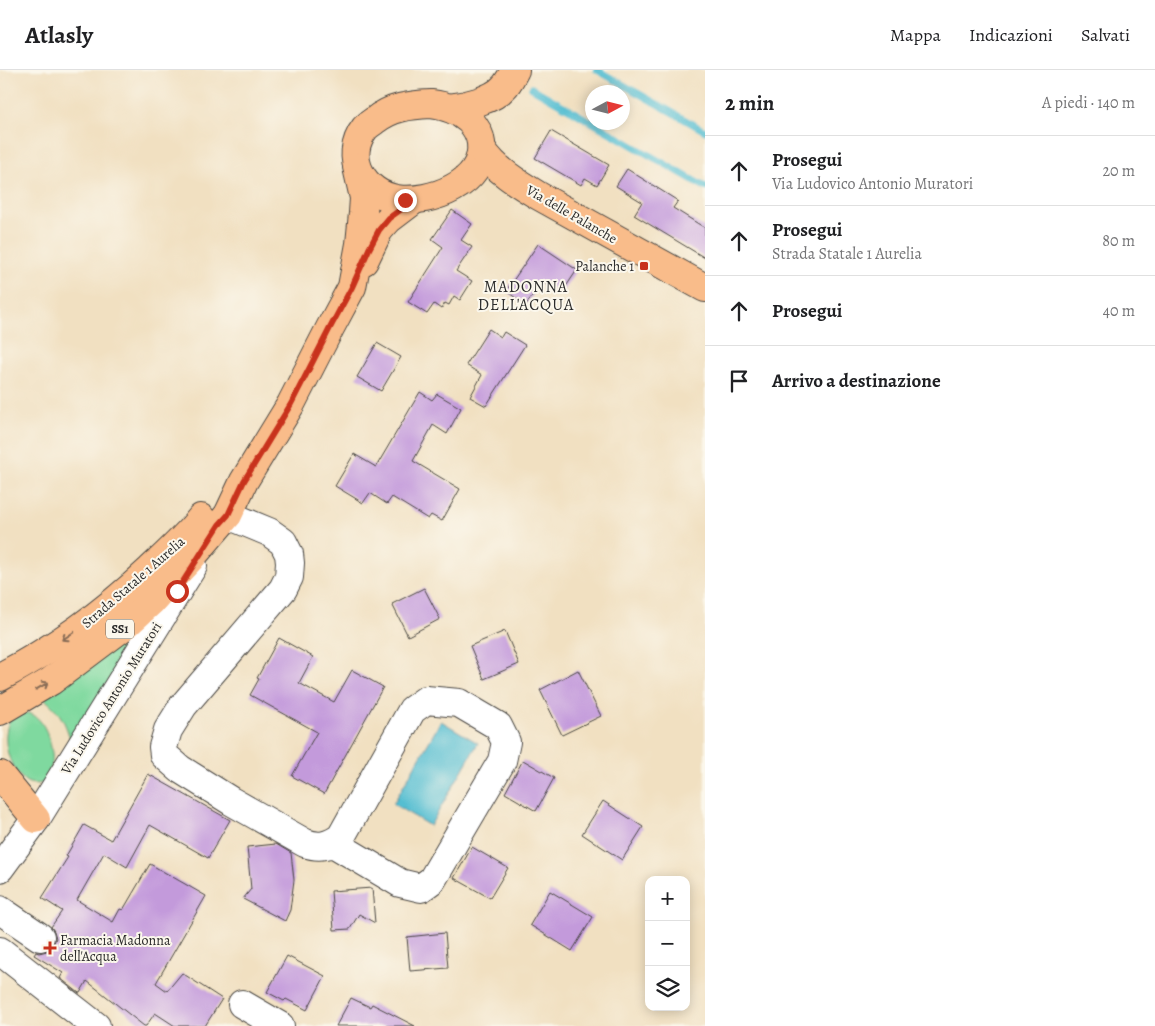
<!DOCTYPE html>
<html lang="it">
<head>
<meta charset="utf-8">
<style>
  :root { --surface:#fff; --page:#f2f2f2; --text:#202124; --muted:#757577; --line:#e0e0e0 }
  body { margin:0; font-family:Alegreya,serif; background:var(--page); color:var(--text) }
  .controls { position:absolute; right:15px; bottom:15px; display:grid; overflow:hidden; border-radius:10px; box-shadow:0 2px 12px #0003 }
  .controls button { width:45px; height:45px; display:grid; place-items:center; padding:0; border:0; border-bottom:1px solid var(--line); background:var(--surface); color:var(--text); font:25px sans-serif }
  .compass { position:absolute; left:585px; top:15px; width:45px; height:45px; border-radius:50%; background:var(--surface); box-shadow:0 2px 12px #0003; rotate:83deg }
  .stop { position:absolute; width:15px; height:15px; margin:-11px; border:4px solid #c8321e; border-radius:50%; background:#fff }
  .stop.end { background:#c8321e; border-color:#fff; box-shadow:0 1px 5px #0008 }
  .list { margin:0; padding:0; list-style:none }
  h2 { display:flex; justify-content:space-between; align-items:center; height:65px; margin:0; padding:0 20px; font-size:21px }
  h2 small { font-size:16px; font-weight:400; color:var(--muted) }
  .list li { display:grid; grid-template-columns:32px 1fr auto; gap:15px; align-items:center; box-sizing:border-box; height:70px; padding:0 20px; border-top:1px solid var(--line) }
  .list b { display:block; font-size:19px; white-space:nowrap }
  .list p { margin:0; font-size:16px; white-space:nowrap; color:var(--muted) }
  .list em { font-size:16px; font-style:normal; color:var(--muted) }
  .icon { flex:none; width:28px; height:28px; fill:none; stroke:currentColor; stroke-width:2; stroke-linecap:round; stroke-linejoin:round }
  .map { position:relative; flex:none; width:705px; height:956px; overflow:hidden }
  header { display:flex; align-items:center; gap:30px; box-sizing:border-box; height:70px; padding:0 25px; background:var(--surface); border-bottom:1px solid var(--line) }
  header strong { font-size:24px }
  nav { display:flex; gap:28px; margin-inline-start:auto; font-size:18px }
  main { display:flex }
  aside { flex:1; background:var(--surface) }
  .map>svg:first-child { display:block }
  .green { fill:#7fd99f; stroke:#558265 }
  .water { fill:#55bed1; stroke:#40747e }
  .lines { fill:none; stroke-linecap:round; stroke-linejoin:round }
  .stream { stroke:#55bed1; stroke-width:7 }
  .building { fill:#c39adb }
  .minor-casing { stroke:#494642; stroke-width:30 }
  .major-casing { stroke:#494642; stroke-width:30 }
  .minor { stroke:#fff; stroke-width:28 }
  .major { stroke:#f9bc8a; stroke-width:28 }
  .oneway { stroke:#886c56 }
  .route { stroke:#c8321e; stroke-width:6 }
  .poi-dot { fill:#c8321e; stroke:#fbf7ec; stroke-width:2 }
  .labels { text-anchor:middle; stroke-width:4; stroke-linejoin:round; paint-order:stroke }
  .shield { fill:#fbf7ec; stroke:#696865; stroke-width:1 }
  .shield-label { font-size:12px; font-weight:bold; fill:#2b2b2b }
  .street-label { font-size:14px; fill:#2b2b2b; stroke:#fbf7ec }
  .poi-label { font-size:14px; fill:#2b2b2b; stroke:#fbf7ec; text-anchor:end }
  .quarter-label { font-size:16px; letter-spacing:1px; fill:#2b2b2b; stroke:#fbf7ec }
</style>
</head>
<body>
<header>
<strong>Atlasly</strong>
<nav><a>Mappa</a><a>Indicazioni</a><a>Salvati</a></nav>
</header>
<main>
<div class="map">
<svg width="705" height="956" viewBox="0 0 705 956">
  <rect width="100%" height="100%" fill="#fbf7ec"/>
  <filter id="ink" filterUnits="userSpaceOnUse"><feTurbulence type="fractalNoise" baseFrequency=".02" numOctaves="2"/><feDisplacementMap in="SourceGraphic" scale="10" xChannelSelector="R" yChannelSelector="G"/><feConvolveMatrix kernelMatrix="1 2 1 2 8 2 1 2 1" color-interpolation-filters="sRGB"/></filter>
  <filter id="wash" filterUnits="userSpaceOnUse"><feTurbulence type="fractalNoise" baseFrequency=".0096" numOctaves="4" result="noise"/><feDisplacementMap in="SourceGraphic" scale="20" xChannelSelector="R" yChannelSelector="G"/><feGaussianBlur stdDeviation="1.12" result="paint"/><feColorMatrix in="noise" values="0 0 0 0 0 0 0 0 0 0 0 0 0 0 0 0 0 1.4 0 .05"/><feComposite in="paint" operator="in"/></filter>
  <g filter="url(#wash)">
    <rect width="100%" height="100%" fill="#f1e0c1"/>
    <g class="green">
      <path d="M146,550L72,676C66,653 61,642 42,627Z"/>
      <path d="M23,643C42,641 50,668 52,683C53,688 52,696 50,701C50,705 49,709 46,712C42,714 32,715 27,712C9,701 0,668 10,650C13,646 19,645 23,643Z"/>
    </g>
    <path class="water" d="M441,651L478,673L430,756L393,734Z"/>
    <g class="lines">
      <g class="stream">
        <path d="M597,0L705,61"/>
        <path d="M532,18L705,117"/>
      </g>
    </g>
    <g id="blocks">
      <g class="building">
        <path d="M551,61L609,95L597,115L585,108L581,115L535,88Z"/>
        <path d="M627,99L678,131L673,138L705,158V188L634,145L642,132L616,116Z"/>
        <path d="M452,140L472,154L461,170L472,177L456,201L472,211L460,230L454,226L449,235L445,233L441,239L434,234L427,244L408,232L443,177L432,169Z"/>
        <path d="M538,174L577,200L561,224L542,211L526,235L506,221Z"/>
        <path d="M489,259L501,267L504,262L525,275L486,336L470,327L482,305L466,295Z"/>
        <path d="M377,273L401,287L381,321L357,307Z"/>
        <path d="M420,322L432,330L437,324L461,338L447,364L433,355L413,391L460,419L442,451L431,445L428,449L392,427L387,434L370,423L363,433L335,416L354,384L376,397Z"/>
        <path d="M424,518L440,549L408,566L392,534Z"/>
        <path d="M505,561L519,594L484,609L470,576Z"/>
        <path d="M279,568L313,587L299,613L334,632L352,600L383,617L324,724L292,706L317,662L250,625L259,609L257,608Z"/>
        <path d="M578,600L601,646L562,665L540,620Z"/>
        <path d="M523,690L554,708L536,741L505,723Z"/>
        <path d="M148,704L230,750L208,788L150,755L127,797L104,783L77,830L113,852L120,839L123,840L150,794L206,826L156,913L167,921L182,903L222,929L205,956H175L155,943L146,956H144L87,911L80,923H79L60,908L63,903L34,885L36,882L39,883L47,881L53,875L56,868L54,861L51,857L62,841L42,828L68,787L66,786L84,755L111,770Z"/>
        <path d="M603,731L643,757L622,790L582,764Z"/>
        <path d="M276,774L291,783L294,810L290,840L285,851L243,829L251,819L247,777Z"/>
        <path d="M472,777L508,798L490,828L454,808Z"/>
        <path d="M372,818L375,853L359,844L350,859L334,860L331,821Z"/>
        <path d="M550,821L593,847L572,881L530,855Z"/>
        <path d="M445,863L448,898L410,901L407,867Z"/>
        <path d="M287,886L325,906L307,940L286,929L284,931L267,922Z"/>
        <path d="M351,928L370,937L372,934L415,956H336Z"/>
      </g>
    </g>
  </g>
  <g filter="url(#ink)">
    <use href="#blocks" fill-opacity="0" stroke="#494642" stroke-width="1"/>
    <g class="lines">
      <defs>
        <g id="minor">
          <path d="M228,445L269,462L283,472L289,484L290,493L289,507L283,519L183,636L168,660L163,677L164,685L180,699L231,731L305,773C319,778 329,776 341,767L412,640L426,630L459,633L498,656L506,672L502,691L432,810L421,818L400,813L333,773"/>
          <path d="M0,798L36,749L193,496"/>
          <path d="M0,840L40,867"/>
          <path d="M0,881L96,956"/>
          <path d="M242,934L280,956"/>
        </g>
        <g id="major">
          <path d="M431,34C447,36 457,40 469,50C476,57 480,64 481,73C486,113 430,134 397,129C364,124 342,88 365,58C367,56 371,53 374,51C391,37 410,35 431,34Z"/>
          <path d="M449,38C466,36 493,30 504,17C509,12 512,5 515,0"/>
          <path d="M482,79C494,99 519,114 539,126L705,218"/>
          <path d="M364,191L379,160L389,149L414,130"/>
          <path d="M0,607C56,578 104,543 150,500C168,483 186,467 201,448"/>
          <path d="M0,641L51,611L127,554L151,532L172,508L192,487L228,445L244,411L291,334L330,258L352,217L360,174L363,143L364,128L357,97"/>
          <path d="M0,705L36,749"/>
        </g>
      </defs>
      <use href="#minor" class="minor-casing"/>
      <use href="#major" class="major-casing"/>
      <use href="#minor" class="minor"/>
      <use href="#major" class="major"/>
    </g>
    <defs><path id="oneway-shaft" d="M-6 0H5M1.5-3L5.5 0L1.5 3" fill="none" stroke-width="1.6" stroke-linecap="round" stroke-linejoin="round" transform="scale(1.25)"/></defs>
    <g class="oneway">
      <use href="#oneway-shaft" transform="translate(68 566) rotate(146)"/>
      <use href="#oneway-shaft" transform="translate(42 616) rotate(-31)"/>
    </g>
  </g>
  <g class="lines" filter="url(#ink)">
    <path class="route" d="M177,521L219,455L228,445L244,411L291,334L330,258L352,217L369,179L379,160L389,148L414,130H405"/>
  </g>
  <g class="poi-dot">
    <rect x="639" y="191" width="10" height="10" rx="2.5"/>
    <path d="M47.5 870.5h5v5h5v5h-5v5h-5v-5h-5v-5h5z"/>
  </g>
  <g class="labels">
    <rect class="shield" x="106" y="549.5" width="28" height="19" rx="4"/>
    <g class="shield-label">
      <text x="120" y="563">SS1</text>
    </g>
    <g class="street-label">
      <text transform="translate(572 144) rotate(30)" y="5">Via delle Palanche</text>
      <text transform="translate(133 512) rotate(-41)" y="5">Strada Statale 1 Aurelia</text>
      <text transform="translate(111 628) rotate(-58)" y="5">Via Ludovico Antonio Muratori</text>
    </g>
    <g class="poi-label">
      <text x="634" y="201">Palanche 1</text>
      <text x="60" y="875" text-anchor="start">Farmacia Madonna<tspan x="60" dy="16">dell'Acqua</tspan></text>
    </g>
    <g class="quarter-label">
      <text x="526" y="222">MADONNA<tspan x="526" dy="18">DELL'ACQUA</tspan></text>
    </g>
  </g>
</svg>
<div class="controls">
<button>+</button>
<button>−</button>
<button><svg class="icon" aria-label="layers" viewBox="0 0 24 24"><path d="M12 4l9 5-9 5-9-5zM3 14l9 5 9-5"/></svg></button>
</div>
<svg class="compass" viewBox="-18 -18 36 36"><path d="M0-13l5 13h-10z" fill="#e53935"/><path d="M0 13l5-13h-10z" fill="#757577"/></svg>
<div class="stop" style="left:177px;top:521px"></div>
<div class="stop end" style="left:405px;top:130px"></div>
</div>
<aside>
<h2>2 min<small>A piedi · 140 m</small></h2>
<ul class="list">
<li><svg class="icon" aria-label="ahead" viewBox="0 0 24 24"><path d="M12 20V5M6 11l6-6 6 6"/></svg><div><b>Prosegui</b><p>Via Ludovico Antonio Muratori</p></div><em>20 m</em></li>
<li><svg class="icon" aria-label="ahead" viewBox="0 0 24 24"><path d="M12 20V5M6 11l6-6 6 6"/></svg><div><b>Prosegui</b><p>Strada Statale 1 Aurelia</p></div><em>80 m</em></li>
<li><svg class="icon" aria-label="ahead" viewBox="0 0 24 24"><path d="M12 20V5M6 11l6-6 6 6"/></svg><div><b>Prosegui</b></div><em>40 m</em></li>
<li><svg class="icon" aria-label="arrive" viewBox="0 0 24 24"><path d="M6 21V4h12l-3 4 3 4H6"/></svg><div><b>Arrivo a destinazione</b></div></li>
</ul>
</aside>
</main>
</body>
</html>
